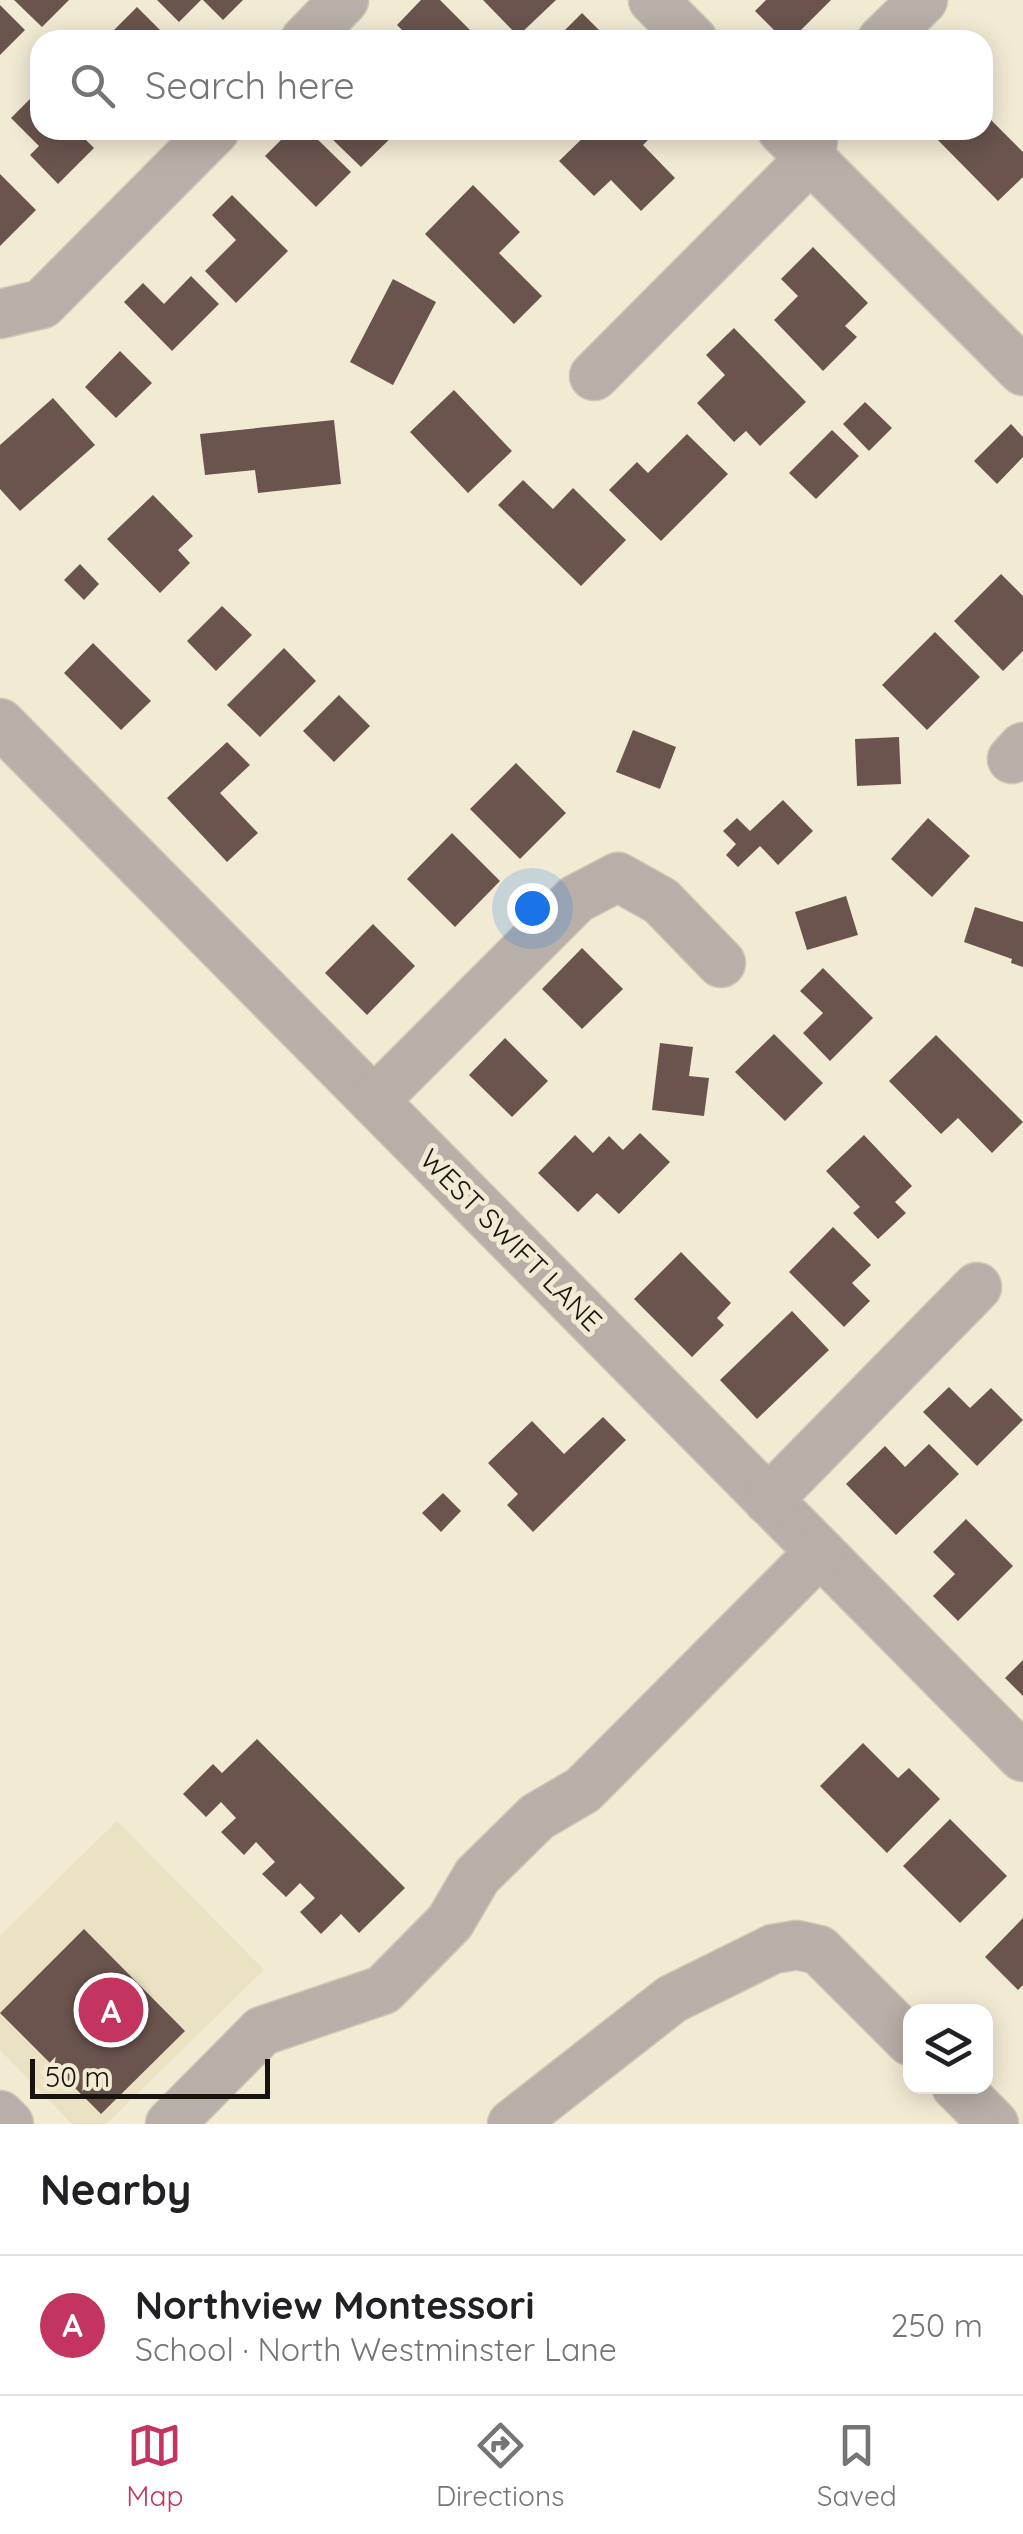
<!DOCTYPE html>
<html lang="en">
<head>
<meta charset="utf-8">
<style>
  :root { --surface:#fff; --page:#f2f2f2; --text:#202124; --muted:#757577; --line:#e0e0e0; --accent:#c3355f }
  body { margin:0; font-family:Quicksand,sans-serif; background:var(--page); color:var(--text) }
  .controls { position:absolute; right:30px; bottom:30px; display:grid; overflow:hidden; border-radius:20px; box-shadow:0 5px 25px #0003 }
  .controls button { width:90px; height:90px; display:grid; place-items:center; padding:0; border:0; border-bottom:2px solid var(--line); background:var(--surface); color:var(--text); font:50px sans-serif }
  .scale { position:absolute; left:30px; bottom:25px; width:240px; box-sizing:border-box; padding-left:10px; border:5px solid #16140c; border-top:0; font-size:28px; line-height:35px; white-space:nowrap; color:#16140c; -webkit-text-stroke:8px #f2ebd4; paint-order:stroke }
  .you { position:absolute; left:532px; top:908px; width:35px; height:35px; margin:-25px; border:8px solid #fff; border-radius:50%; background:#1a73e8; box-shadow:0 0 0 15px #1a73e833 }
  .badge { display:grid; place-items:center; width:65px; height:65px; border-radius:50%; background:var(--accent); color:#fff; font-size:32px; font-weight:700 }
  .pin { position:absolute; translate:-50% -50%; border:5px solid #fff; box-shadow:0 2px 10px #0006 }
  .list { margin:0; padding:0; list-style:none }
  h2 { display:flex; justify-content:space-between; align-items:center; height:130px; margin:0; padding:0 40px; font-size:42px }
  h2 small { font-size:32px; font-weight:400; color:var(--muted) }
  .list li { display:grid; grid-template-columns:65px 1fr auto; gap:30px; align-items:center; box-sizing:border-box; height:140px; padding:0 40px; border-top:2px solid var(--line) }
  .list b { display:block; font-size:38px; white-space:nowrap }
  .list p { margin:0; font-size:32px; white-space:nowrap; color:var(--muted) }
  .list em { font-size:32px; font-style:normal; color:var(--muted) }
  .icon { flex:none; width:55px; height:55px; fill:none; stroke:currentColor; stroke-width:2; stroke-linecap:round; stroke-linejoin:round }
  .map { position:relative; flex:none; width:1023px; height:2124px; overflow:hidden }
  .search { position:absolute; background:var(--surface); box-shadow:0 5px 25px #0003; left:30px; right:30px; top:30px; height:110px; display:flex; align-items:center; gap:25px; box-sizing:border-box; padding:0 35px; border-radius:30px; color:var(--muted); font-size:38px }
  .sheet { height:270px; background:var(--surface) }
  nav { display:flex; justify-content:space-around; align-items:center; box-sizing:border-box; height:140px; border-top:2px solid var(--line); background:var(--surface); font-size:28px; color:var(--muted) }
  nav a { display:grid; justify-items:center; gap:5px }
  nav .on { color:var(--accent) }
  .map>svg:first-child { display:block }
  .built { fill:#ebe2c3 }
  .building { fill:#6a544d }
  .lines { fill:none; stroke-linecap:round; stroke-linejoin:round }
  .minor-casing { stroke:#cfc9b4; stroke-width:51 }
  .minor { stroke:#b8afa8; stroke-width:48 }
  .labels { text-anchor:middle; stroke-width:10; stroke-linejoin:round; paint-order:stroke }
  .street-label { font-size:28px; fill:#16140c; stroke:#f2ebd4 }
</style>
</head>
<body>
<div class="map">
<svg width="1023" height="2124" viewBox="0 0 1023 2124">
  <rect width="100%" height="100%" fill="#f2ebd4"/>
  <path class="built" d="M117,1821L264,1970L106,2124H72L0,2050V1936Z"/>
  <g class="building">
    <path d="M14,0H69L42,27Z"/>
    <path d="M157,0H201L179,22Z"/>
    <path d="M203,0H243L223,20Z"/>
    <path d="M421,0H440L480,40H412L397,25Z"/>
    <path d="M483,0H556L518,36Z"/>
    <path d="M766,0H831L791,40H784L755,11Z"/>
    <path d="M0,5L25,30L0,55Z"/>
    <path d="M137,7L170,40H104Z"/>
    <path d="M582,13L609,40H555Z"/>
    <path d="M40,89V130H76L94,148L58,184L30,155L39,146L11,118Z"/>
    <path d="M983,112L1023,152V177L998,201L928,130H983Z"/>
    <path d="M291,130H308L351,172L316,207L265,156Z"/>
    <path d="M341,130H399L361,167L332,139Z"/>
    <path d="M591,130H652L655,133L643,145L675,178L641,211L611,180L594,196L559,161Z"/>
    <path d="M0,174L36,210L0,246Z"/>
    <path d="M473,185L520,232L499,253L542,296L514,324L425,234Z"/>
    <path d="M232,195L288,251L236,303L205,271L236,240L212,215Z"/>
    <path d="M813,247L868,303L845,326L857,337L823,371L774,320L798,296L781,279Z"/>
    <path d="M191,276L219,304L172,351L124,302L143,283L164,304Z"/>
    <path d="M393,279L436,302L393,385L350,362Z"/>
    <path d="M734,328L806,402L760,446L746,431L734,442L697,403L725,375L706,355Z"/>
    <path d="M120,351L152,383L116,418L85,387Z"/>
    <path d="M454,390L512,451L468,493L410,432Z"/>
    <path d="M53,398L95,445L20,511L0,489V445Z"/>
    <path d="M865,402L892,428L869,451L843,424Z"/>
    <path d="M334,420L341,484L258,493L255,470L205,475L200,434Z"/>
    <path d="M1011,424L1023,437V457L997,484L974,461Z"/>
    <path d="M832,430L859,456L816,499L789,473Z"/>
    <path d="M687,434L728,474L661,541L609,490L637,462L648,473Z"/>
    <path d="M523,480L553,509L573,488L626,540L581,586L498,505Z"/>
    <path d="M153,495L193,536L178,550L190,563L160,593L107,539Z"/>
    <path d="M80,564L99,584L84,600L64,580Z"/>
    <path d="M1001,574L1023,596V651L1003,671L954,621Z"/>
    <path d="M222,606L252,635L216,671L187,641Z"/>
    <path d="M935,632L980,677L927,730L882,685Z"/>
    <path d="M93,643L151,701L121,730L64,673Z"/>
    <path d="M284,648L316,681L260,737L227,705Z"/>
    <path d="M339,695L370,726L334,762L303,731Z"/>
    <path d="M633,730L676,747L660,789L616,772Z"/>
    <path d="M899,737L901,784L857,786L855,739Z"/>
    <path d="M227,742L250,765L220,793L258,833L227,862L167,798Z"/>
    <path d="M516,763L566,813L520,859L470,809Z"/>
    <path d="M783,800L813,831L778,865L760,846L738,867L726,855L736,844L723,831L737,818L750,831Z"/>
    <path d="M928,818L970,856L932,897L891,859Z"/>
    <path d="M452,833L500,881L455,927L407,879Z"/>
    <path d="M846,896L858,935L807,950L795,912Z"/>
    <path d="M975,907L1023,922V967L1011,963L1012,959L964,942Z"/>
    <path d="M373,924L415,966L367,1015L325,973Z"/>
    <path d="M582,948L623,989L582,1029L542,989Z"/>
    <path d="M823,968L873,1018L830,1061L803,1033L823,1013L800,991Z"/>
    <path d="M774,1034L823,1083L785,1121L735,1072Z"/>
    <path d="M936,1035L1023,1122L992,1153L958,1118L941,1134L889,1081Z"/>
    <path d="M505,1038L548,1081L512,1117L469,1075Z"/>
    <path d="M660,1043L693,1047L689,1076L709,1078L704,1116L652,1110Z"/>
    <path d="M640,1133L670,1162L619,1214L597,1193L578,1212L538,1173L575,1135L593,1153L609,1136L623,1150Z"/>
    <path d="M864,1135L912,1186L895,1202L906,1213L878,1239L853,1213L860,1207L826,1171Z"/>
    <path d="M833,1227L871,1265L852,1283L870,1301L844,1327L789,1272Z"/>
    <path d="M681,1252L731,1303L717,1318L724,1325L692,1357L634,1299Z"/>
    <path d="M792,1311L829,1350L757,1419L720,1380Z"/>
    <path d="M949,1387L970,1408L991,1388L1023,1420L977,1466L923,1412Z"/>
    <path d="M603,1417L626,1440L533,1532L507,1505L518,1494L488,1463L532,1421L564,1454Z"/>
    <path d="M929,1444L959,1474L896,1535L846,1484L885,1446L905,1467Z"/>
    <path d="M443,1493L461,1511L441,1532L422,1513Z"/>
    <path d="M966,1519L1013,1566L958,1621L933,1596L955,1574L933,1552Z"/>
    <path d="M1023,1660V1696L1005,1678Z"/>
    <path d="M257,1739L405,1888L359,1933L341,1914L321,1934L300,1912L315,1898L300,1883L286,1897L262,1874L275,1862L256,1842L244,1855L221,1832L236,1818L221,1802L206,1817L183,1794L213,1764L222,1773Z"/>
    <path d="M863,1743L898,1778L909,1768L940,1799L887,1853L820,1786Z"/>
    <path d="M950,1819L1007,1876L960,1923L903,1866Z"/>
    <path d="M1023,1918V1985L1018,1990L985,1957Z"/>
    <path d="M84,1929L185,2031L101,2114L0,2013Z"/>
  </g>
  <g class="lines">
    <defs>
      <g id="minor">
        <path d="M653,0L693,40"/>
        <path d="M305,40L344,0"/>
        <path d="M882,40L923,0"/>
        <path d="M782,130L1023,371"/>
        <path d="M0,314L42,304L215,130"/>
        <path d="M594,376L811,158L814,130"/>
        <path d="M0,723L1023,1757"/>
        <path d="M1012,759L1023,747"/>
        <path d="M374,1101L576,899L618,877L661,901L721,963"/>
        <path d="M768,1500L977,1287"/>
        <path d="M956,2086L994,2124"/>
        <path d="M0,2115L9,2124"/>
        <path d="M170,2124L262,2031L383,1990L450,1922L477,1876L537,1817L583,1790L820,1552"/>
        <path d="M512,2124L672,1999L773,1949L797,1945L819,1950L910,2041"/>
      </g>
    </defs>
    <use href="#minor" class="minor-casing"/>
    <use href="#minor" class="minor"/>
  </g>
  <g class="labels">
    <g class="street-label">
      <text transform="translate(511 1240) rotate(45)" y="10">WEST SWIFT LANE</text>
    </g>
  </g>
</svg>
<div class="controls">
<button><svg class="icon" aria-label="layers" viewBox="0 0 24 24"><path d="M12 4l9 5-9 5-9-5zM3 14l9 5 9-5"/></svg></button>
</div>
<div class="scale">50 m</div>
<div class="you"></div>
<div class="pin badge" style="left:111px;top:2010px">A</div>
<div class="search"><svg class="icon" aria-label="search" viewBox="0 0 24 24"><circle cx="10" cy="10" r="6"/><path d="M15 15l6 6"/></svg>Search here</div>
</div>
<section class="sheet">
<h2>Nearby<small></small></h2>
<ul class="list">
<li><span class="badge">A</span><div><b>Northview Montessori</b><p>School · North Westminster Lane</p></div><em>250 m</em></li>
</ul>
</section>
<nav>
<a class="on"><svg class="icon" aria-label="map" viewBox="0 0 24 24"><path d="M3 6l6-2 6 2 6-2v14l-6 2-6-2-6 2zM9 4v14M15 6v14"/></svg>Map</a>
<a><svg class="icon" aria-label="directions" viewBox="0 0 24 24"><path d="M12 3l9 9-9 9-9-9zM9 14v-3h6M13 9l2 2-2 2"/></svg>Directions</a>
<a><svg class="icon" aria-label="saved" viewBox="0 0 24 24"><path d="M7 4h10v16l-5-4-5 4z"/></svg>Saved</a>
</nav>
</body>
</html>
